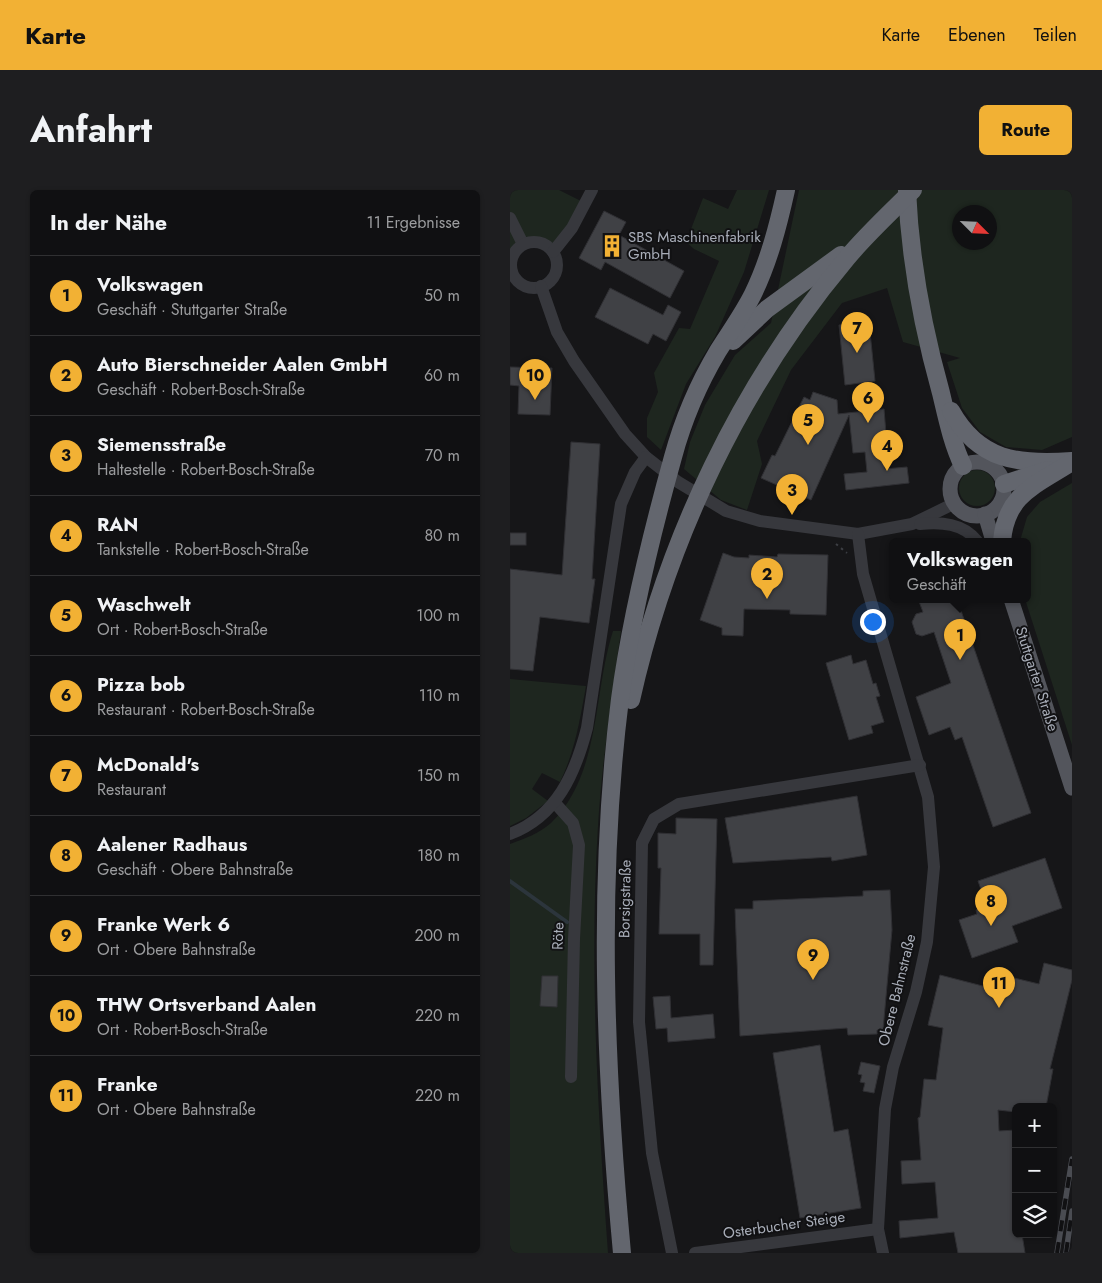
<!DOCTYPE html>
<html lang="de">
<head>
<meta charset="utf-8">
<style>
  :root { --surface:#101012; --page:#1e1e20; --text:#f1f3f6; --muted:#9c9d9f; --line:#303032; --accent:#f2b134 }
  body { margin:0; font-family:Jost,sans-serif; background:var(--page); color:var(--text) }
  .controls { position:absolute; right:15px; bottom:15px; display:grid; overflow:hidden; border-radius:8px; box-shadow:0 1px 4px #0004 }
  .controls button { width:45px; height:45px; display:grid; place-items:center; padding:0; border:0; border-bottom:1px solid var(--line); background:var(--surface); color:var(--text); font:25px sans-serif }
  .compass { position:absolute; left:442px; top:15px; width:45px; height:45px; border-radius:50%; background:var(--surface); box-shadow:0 1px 4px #0004; rotate:114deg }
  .you { position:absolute; left:362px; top:431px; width:18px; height:18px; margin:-12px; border:4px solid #fff; border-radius:50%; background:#1a73e8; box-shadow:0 0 0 8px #1a73e833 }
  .badge { display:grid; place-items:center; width:32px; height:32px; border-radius:50%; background:var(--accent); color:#111; font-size:16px; font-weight:700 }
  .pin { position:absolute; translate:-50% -41px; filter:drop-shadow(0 1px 2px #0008) }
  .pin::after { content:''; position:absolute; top:26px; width:18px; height:15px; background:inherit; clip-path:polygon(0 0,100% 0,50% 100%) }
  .popup { position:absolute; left:379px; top:348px; width:142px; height:65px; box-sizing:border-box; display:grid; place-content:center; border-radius:8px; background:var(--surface); filter:drop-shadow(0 1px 4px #0005); font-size:16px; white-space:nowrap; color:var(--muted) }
  .popup b { font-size:19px; color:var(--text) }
  .popup::after { content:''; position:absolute; left:50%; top:100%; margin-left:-10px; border:10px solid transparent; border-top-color:var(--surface) }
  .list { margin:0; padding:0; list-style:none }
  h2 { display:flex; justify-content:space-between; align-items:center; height:65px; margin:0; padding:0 20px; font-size:21px }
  h2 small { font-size:16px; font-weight:400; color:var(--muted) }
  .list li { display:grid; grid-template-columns:32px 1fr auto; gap:15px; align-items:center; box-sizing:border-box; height:80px; padding:0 20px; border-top:1px solid var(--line) }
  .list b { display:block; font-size:19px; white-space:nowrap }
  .list p { margin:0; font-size:16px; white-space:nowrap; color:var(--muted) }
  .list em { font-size:16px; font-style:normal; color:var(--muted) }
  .icon { flex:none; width:28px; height:28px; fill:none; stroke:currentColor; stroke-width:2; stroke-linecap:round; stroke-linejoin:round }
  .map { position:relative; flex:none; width:562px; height:1063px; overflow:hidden; border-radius:8px }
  header { display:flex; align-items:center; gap:30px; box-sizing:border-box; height:70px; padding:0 25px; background:var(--accent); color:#111 }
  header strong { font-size:24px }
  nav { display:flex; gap:28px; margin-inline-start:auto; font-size:18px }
  .intro { display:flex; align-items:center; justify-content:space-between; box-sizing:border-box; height:120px; padding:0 30px }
  h1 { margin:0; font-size:35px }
  .button { padding:12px 22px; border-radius:8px; background:var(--accent); color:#111; font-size:18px; font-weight:700 }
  main { display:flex; gap:30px; padding:0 30px }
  aside { flex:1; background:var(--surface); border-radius:8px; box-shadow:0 1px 4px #0004 }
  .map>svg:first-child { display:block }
  .green { fill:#1e261f; fill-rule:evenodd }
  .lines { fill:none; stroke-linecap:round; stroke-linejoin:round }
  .stream { stroke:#2c353c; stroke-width:4 }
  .building { fill:#404145; stroke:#303034 }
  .path { stroke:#3d3f44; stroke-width:2; stroke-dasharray:2.5 4; stroke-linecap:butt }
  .minor { stroke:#37383d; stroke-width:12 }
  .major { stroke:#53555c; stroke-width:15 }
  .highway { stroke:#63666e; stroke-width:18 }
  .rail-casing { stroke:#4a4c52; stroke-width:5.5 }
  .rail { stroke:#111113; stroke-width:4; stroke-dasharray:11; stroke-linecap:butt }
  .labels { text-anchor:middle; stroke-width:4; stroke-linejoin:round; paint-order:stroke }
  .poi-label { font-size:15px; fill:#a8adb8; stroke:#111113; text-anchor:start }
  .street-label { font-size:15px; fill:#a8adb8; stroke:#111113 }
</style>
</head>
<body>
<header>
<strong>Karte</strong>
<nav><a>Karte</a><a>Ebenen</a><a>Teilen</a></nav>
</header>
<div class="intro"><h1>Anfahrt</h1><a class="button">Route</a></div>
<main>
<aside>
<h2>In der Nähe<small>11 Ergebnisse</small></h2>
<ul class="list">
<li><span class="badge">1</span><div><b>Volkswagen</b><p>Geschäft · Stuttgarter Straße</p></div><em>50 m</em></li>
<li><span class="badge">2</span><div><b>Auto Bierschneider Aalen GmbH</b><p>Geschäft · Robert-Bosch-Straße</p></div><em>60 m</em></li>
<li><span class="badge">3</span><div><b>Siemensstraße</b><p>Haltestelle · Robert-Bosch-Straße</p></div><em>70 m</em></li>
<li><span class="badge">4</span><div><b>RAN</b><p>Tankstelle · Robert-Bosch-Straße</p></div><em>80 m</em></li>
<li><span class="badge">5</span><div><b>Waschwelt</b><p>Ort · Robert-Bosch-Straße</p></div><em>100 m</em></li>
<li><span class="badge">6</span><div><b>Pizza bob</b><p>Restaurant · Robert-Bosch-Straße</p></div><em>110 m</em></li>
<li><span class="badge">7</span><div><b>McDonald's</b><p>Restaurant</p></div><em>150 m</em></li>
<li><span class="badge">8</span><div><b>Aalener Radhaus</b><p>Geschäft · Obere Bahnstraße</p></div><em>180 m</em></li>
<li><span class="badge">9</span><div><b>Franke Werk 6</b><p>Ort · Obere Bahnstraße</p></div><em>200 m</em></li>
<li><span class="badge">10</span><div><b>THW Ortsverband Aalen</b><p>Ort · Robert-Bosch-Straße</p></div><em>220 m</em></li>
<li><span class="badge">11</span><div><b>Franke</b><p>Ort · Obere Bahnstraße</p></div><em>220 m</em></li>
</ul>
</aside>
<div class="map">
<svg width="562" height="1063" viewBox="0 0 562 1063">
  <rect width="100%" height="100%" fill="#161618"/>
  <g class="green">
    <path d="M0,0H49L75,13L43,62L30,53L13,54L3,66L2,83L0,84Z"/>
    <path d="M227,0H259L234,82L205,147L176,194L151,260L137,247V228L148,202L144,183L169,138L180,139L209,71L184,59L176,52L193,8L218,19Z"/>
    <path d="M289,0H562V247L532,260L496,257L470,242L452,218L437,172L450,168L393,152L377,98L332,113L281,180L247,251L252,274L237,320L211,310L174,279L180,252L195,215L225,165L261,133ZM450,22H480V52H450Z"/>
    <circle cx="467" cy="298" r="18"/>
    <path d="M562,293V555L515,409H518V351H510L517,327L530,312Z"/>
    <path d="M103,441H111C102,506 92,571 88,636C79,779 88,921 98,1063H0V654C14,649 30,643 41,633C91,584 83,503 103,441Z"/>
    <path d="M0,489L76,496C70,530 65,561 50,592L32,583L22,599L38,611L16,628L0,636Z"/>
  </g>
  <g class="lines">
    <path class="stream" d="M0,691L57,732"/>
  </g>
  <g class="building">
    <path d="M94,21L116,32L109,45L174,81L160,108L95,72L91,80L69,68Z"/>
    <path d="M100,98L153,125L158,115L171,122L156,151L143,144L138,154L85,127Z"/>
    <path d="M359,132L365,191L335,195L329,135Z"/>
    <path d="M0,177L42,178L40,225L8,224L9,196L0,195Z"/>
    <path d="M303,202L327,210L328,224L374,219L376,244L371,245L375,279L397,277L399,293L336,300L334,284L357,282L355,262L343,263L339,225L301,310L251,288L262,265L265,266L294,207L300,210Z"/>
    <path d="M61,252L90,254L82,389H85L79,433L30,427L23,481L0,479V379L52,385Z"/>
    <rect x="0" y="343" width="16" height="12"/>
    <path d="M213,363L224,367L239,368V365L267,367L268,364L318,365L316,425L280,424V420L234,419L233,446L212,445V438L190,430Z"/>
    <path d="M408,409H447L521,623L483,637L452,547L445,550L440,537L419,545L406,507L441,493L424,442L412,446L406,444L402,432L406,424L413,422Z"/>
    <path d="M341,465L343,474L356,470L363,494L366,493L368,500L370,506L366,507L374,532L361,536L363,543L339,550L316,473Z"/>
    <path d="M347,606L357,665L322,671L321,667L223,673L215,628Z"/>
    <path d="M166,628L207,629L203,775H190V744H149L151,678H148V643L166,644Z"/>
    <path d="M535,668L552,718L502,736L508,752L462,768L449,730L467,724L466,720L477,716L468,691Z"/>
    <path d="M380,700L382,740L373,840H367V844L338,845L337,838L230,846L225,719H243V711L353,706V701Z"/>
    <path d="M534,773L562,780V790L540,879H543L536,917H506V922L488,920L489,941L506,940V1044H512L515,1063H448L444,1042L390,1048L389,1031L428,1028L425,992L392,994L391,971L411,970L408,928L410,927L414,889L426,890L433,838L418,835L430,785L492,801L496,786L529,794Z"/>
    <path d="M32,786H48L47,817L30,816Z"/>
    <path d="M160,806L161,828L203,824L205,848L158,852L157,838L146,839L143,807Z"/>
    <path d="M310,855L324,942L338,939L351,1018L290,1028L263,863Z"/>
    <path d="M351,872L370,876L364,903L353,901L355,893L350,892L352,885L348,884Z"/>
  </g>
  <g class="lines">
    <path class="path" d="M326,354L337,363"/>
    <g class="minor">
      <path d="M0,28L13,54"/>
      <circle cx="24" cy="75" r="23"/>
      <path d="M43,62L62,38L82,0"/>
      <path d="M31,96L47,142L64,171L115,244L136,267L168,292L216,321L250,331L348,344L402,334L445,313"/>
      <path d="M410,334C431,332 453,333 467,351"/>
      <path d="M348,344L353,384L418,607L424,677L417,752L406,802L383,877L375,919L368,1039L373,1063"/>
      <path d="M45,613L63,633L69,655L64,749L61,887"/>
      <path d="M0,644C47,626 65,584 77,538L111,314L125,282L136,267"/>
      <path d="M162,1063L142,963L129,832L132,653L144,629L169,614L410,575"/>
      <path d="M185,1063L368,1039"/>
    </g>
    <g class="major">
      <circle cx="467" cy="299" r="27"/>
      <path d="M475,324L483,351"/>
      <path d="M501,409L562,598"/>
    </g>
    <g class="highway">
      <path d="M397,0C400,71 412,135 431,203C437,228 442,253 453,276"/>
      <path d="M223,151L257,119L331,65"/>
      <path d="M441,221C469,271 508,275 562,271"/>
      <path d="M494,294L538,280"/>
      <path d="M492,351C496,305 524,296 560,273"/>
      <path d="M121,510C157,349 231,194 337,68C357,44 381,22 403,0"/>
      <path d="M112,1063C95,879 87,692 110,509C121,427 141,346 163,267C173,230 189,193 208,161C220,142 233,124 243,104C259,71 268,36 276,0"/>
    </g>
    <defs>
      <g id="rail">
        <path d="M547,1063L562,969"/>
        <path d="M556,1063L562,1021"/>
      </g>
    </defs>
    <use href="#rail" class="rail-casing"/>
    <use href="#rail" class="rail"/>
  </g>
  <defs>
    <symbol id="building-bare" viewBox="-9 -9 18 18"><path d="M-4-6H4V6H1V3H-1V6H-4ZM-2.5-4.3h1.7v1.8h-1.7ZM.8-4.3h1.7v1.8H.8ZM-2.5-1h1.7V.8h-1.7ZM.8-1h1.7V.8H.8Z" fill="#f2b134" stroke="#111113" stroke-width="2.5" paint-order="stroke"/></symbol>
  </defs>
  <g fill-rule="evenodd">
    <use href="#building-bare" x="86" y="40" width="32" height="32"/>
  </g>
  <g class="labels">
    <g class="poi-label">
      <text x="118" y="52">SBS Maschinenfabrik<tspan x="118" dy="17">GmbH</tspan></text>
    </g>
    <g class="street-label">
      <text transform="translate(527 489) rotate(72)" y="5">Stuttgarter Straße</text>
      <text transform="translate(115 709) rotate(-89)" y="5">Borsigstraße</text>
      <text transform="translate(48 746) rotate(-88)" y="5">Röte</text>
      <text transform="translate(387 800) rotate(-76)" y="5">Obere Bahnstraße</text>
      <text transform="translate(274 1035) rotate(-8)" y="5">Osterbucher Steige</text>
    </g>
  </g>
</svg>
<div class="controls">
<button>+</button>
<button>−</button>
<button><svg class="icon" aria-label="layers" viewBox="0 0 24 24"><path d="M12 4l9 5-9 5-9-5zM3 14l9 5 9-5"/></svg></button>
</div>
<svg class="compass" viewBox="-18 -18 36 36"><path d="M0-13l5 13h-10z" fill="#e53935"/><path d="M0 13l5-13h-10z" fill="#9c9d9f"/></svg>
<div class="you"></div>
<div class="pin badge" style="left:450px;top:470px">1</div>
<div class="popup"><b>Volkswagen</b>Geschäft</div>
<div class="pin badge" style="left:257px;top:409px">2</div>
<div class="pin badge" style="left:282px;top:325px">3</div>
<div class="pin badge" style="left:377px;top:281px">4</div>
<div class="pin badge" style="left:298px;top:255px">5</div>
<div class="pin badge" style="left:358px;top:233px">6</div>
<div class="pin badge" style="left:347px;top:163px">7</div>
<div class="pin badge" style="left:481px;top:736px">8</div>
<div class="pin badge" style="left:303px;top:790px">9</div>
<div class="pin badge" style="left:25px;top:210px">10</div>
<div class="pin badge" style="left:489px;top:818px">11</div>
</div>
</main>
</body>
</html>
